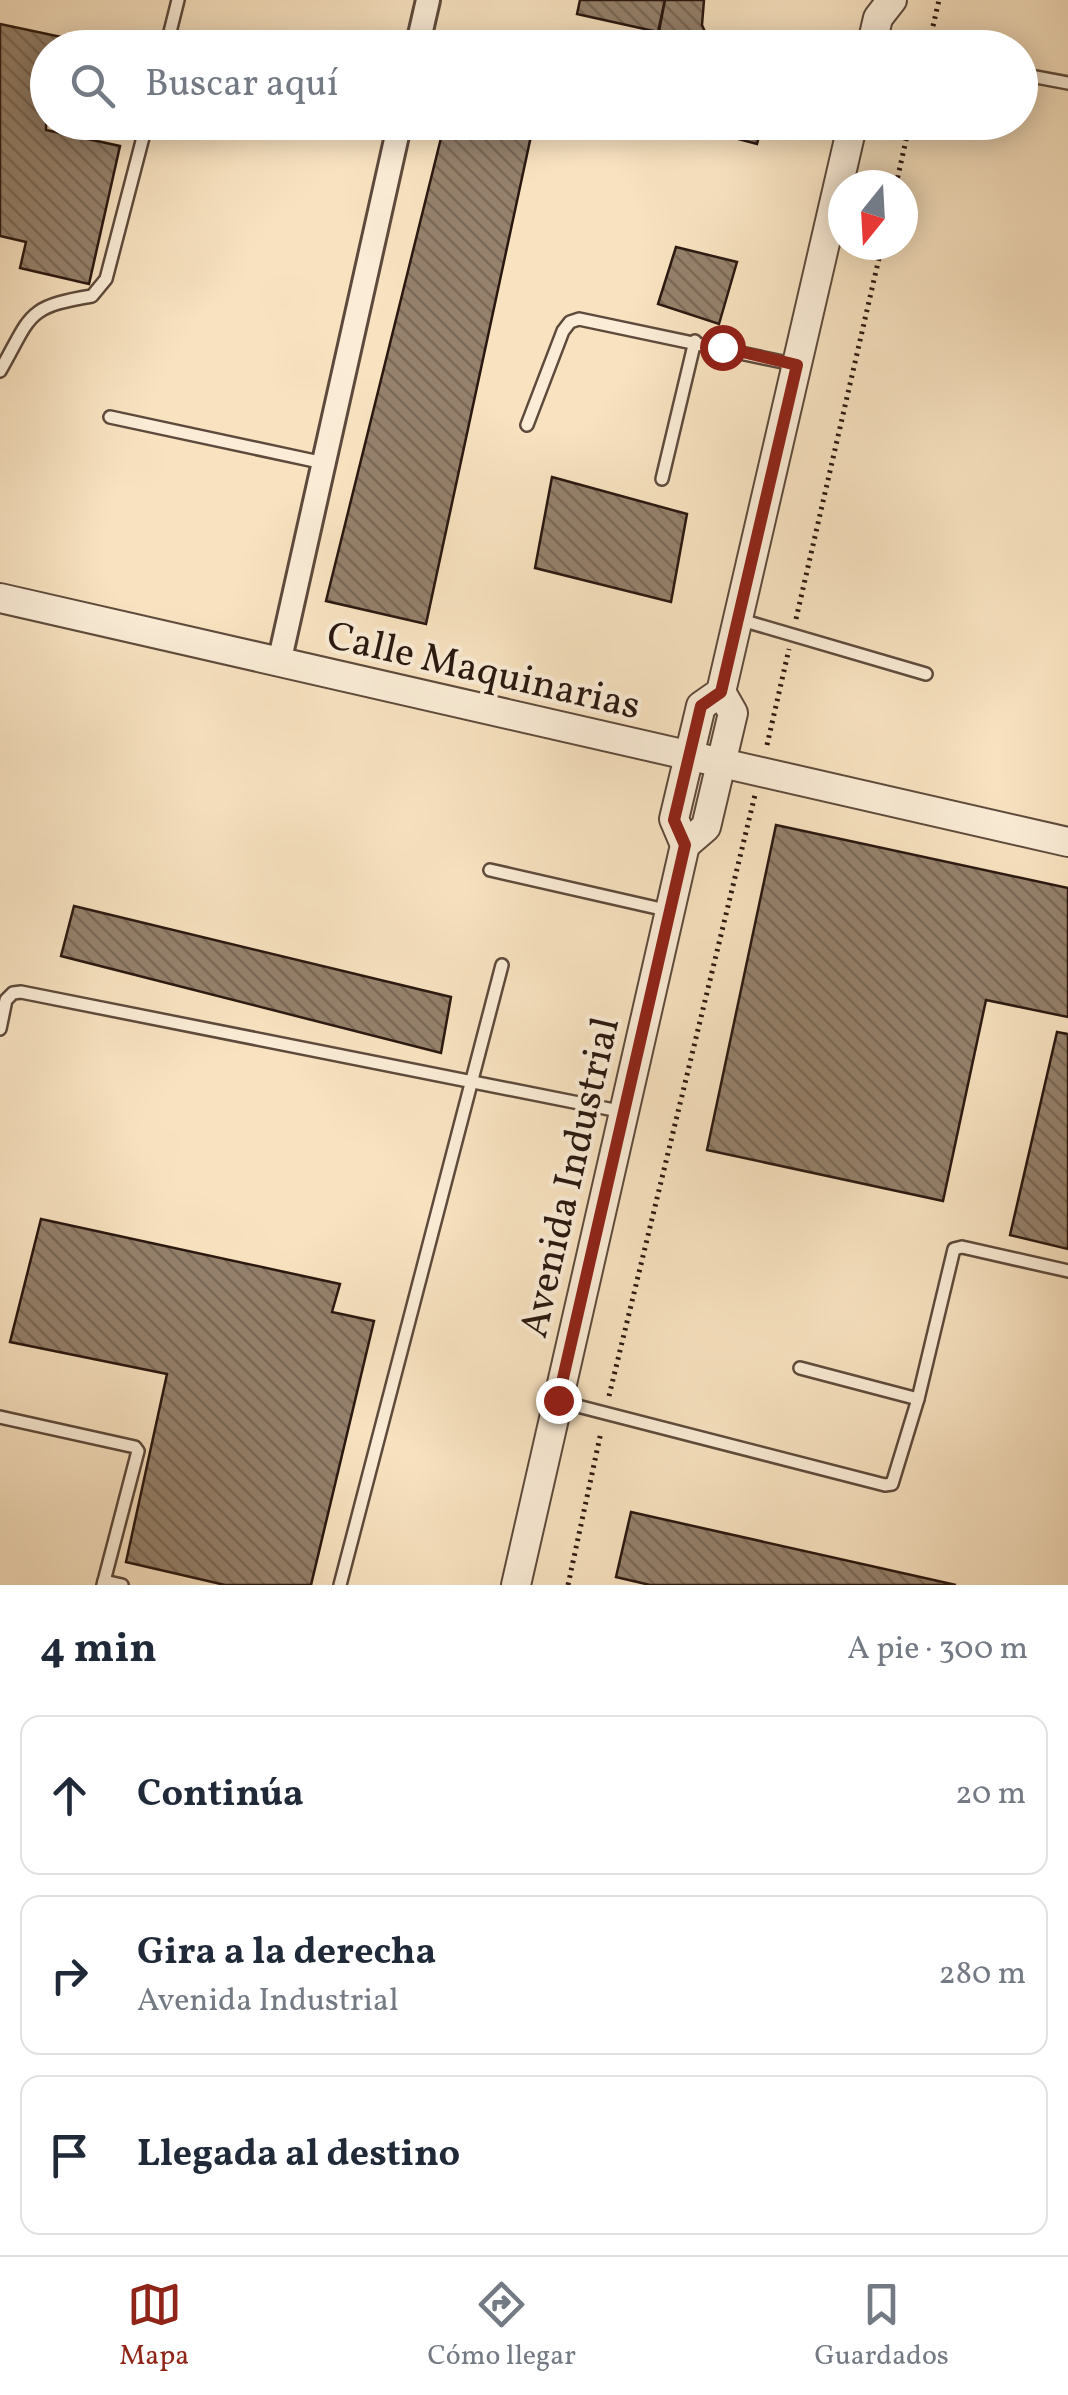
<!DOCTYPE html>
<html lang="es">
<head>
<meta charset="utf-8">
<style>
  :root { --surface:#fff; --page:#f2f2f3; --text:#1f2937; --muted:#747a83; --line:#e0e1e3; --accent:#8f2418 }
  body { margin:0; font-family:Vollkorn,serif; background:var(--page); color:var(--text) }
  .compass { position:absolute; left:828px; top:170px; width:90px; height:90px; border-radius:50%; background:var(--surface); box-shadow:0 5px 25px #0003; rotate:198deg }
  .stop { position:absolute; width:30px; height:30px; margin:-22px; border:8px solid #8f2418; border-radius:50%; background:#fff }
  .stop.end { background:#8f2418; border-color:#fff; box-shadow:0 2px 10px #0008 }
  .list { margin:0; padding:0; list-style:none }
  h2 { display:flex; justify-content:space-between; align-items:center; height:130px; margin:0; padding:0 40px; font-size:42px }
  h2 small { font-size:32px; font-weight:400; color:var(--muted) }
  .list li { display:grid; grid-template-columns:65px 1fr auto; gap:30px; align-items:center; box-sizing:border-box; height:160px; margin:0 20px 20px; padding:0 20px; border:2px solid var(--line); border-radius:20px }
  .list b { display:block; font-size:38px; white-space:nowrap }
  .list p { margin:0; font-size:32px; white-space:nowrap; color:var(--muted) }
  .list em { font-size:32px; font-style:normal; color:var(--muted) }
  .icon { flex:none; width:55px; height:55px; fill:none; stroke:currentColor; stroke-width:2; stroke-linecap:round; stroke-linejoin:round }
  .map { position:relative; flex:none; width:1068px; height:1585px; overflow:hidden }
  .search { position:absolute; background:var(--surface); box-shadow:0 5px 25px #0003; left:30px; right:30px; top:30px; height:110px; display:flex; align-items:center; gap:25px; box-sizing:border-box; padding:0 35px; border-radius:55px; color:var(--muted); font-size:38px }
  .sheet { height:670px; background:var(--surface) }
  nav { display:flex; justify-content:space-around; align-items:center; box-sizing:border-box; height:140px; border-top:2px solid var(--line); background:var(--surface); font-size:28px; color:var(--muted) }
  nav a { display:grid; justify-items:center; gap:5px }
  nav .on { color:var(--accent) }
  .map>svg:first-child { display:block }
  .building { fill:url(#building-back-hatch); stroke:#2a1810; stroke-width:2.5 }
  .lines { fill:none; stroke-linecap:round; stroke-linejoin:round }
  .service-casing { stroke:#5e4a3c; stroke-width:16 }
  .minor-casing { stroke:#5e4a3c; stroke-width:28 }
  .tertiary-casing { stroke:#5e4a3c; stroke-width:32 }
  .path { stroke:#2a1810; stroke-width:5; stroke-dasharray:2.5 5; stroke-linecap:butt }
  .service { stroke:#faecd6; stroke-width:11 }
  .minor { stroke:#faecd6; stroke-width:22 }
  .tertiary { stroke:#faecd6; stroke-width:28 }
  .route { stroke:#8f2418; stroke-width:12 }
  .labels { text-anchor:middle; stroke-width:8; stroke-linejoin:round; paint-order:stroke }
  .street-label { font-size:40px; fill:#2a1810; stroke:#faecd6 }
</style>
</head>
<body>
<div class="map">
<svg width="1068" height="1585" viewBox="0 0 1068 1585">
  <defs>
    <pattern id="building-back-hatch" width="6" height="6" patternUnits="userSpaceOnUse" patternTransform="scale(2.5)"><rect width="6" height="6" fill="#95816c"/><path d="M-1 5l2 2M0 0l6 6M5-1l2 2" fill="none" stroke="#7a6957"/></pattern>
  </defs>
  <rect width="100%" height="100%" fill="#f8e2c0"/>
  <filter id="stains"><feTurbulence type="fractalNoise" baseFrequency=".002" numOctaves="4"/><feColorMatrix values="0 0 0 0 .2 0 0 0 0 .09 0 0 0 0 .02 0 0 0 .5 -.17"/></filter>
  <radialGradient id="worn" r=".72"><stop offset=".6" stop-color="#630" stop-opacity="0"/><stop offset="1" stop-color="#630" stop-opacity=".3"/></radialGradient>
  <g class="building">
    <path d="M580,0H665L658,32L577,14Z"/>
    <path d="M665,0H704L702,25L712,48L656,47Z"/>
    <path d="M0,24L66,38L64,48H48L46,130L120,146L89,284L20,268L26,242L0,236Z"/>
    <path d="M445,122H534L426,624L326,601Z"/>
    <path d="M674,122H763L757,144Z"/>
    <path d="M676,247L737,262L719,324L658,304Z"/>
    <path d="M552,477L687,514L671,602L535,568Z"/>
    <path d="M776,825L1068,888V1017L986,1000L943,1201L707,1150Z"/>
    <path d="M74,906L451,997L441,1053L61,956Z"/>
    <path d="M1057,1032L1068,1034V1249L1010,1235Z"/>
    <path d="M41,1219L340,1284L332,1312L374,1321L311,1585H225L126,1562L167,1374L10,1342Z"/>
    <path d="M631,1512L956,1585H650L616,1577Z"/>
  </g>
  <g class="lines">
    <defs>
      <g id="service">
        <path d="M166,48L178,0"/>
        <path d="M1020,74L1068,83"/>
        <path d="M0,371C32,315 25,307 92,296L106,279L147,122"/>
        <path d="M110,417L324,463"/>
        <path d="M527,425L563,331L570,322L579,319L797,365"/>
        <path d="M662,479L695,341"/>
        <path d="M738,619L926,674"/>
        <path d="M490,870L670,911"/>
        <path d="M0,1029L6,1000L13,993L21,992L624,1112"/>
        <path d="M800,1368L918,1399"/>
        <path d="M558,1401L885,1485L892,1484L918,1399L954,1249L962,1247L1068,1271"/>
        <path d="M0,1417L135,1447L138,1451L103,1585"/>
        <path d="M104,1581L122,1585"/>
        <path d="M340,1585L502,965"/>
      </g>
      <g id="minor">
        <path d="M417,48L428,0"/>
        <path d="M279,663L400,122"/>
      </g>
      <g id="tertiary">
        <path d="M871,48L878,18L892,0"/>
        <path d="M0,598L1068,842"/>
        <path d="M685,845L706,827L733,713L721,692"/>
        <path d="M516,1585L685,845L674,819L701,706L721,692L853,122"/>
      </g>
    </defs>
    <use href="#service" class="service-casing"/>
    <use href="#minor" class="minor-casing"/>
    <use href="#tertiary" class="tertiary-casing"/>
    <g class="path">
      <path d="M928,48L939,0"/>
      <path d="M896,185L910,122"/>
      <path d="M796,619L882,245"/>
      <path d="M767,745L789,649"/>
      <path d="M609,1396L755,795"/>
      <path d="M568,1585L601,1432"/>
    </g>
    <use href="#service" class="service"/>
    <use href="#minor" class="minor"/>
    <use href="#tertiary" class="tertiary"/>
  </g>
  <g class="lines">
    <path class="route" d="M558,1400L685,845L674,820L701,706L721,692L797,365L722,347"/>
  </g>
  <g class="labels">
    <g class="street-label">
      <text transform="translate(484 669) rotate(13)" y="14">Calle Maquinarias</text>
      <text transform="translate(568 1177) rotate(-77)" y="14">Avenida Industrial</text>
    </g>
  </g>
  <rect width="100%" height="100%" filter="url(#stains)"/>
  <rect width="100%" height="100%" fill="url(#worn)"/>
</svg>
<svg class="compass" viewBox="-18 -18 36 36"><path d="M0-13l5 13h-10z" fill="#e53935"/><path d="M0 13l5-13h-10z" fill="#747a83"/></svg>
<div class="stop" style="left:722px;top:347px"></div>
<div class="stop end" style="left:558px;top:1400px"></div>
<div class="search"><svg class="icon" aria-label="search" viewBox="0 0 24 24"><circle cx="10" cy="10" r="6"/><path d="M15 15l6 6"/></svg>Buscar aquí</div>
</div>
<section class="sheet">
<h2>4 min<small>A pie · 300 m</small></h2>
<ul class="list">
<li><svg class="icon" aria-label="ahead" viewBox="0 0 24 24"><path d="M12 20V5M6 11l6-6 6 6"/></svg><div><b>Continúa</b></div><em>20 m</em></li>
<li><svg class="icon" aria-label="right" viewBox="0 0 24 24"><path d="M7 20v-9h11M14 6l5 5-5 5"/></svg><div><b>Gira a la derecha</b><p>Avenida Industrial</p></div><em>280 m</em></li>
<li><svg class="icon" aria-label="arrive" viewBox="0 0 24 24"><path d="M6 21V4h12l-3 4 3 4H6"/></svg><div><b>Llegada al destino</b></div></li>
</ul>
</section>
<nav>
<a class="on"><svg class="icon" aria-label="map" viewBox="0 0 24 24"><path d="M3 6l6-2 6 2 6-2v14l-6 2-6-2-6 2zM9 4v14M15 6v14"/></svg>Mapa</a>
<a><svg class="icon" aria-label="directions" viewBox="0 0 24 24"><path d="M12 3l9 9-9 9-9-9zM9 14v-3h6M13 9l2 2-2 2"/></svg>Cómo llegar</a>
<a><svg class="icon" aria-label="saved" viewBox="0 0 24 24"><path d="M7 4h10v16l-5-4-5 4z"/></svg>Guardados</a>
</nav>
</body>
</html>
